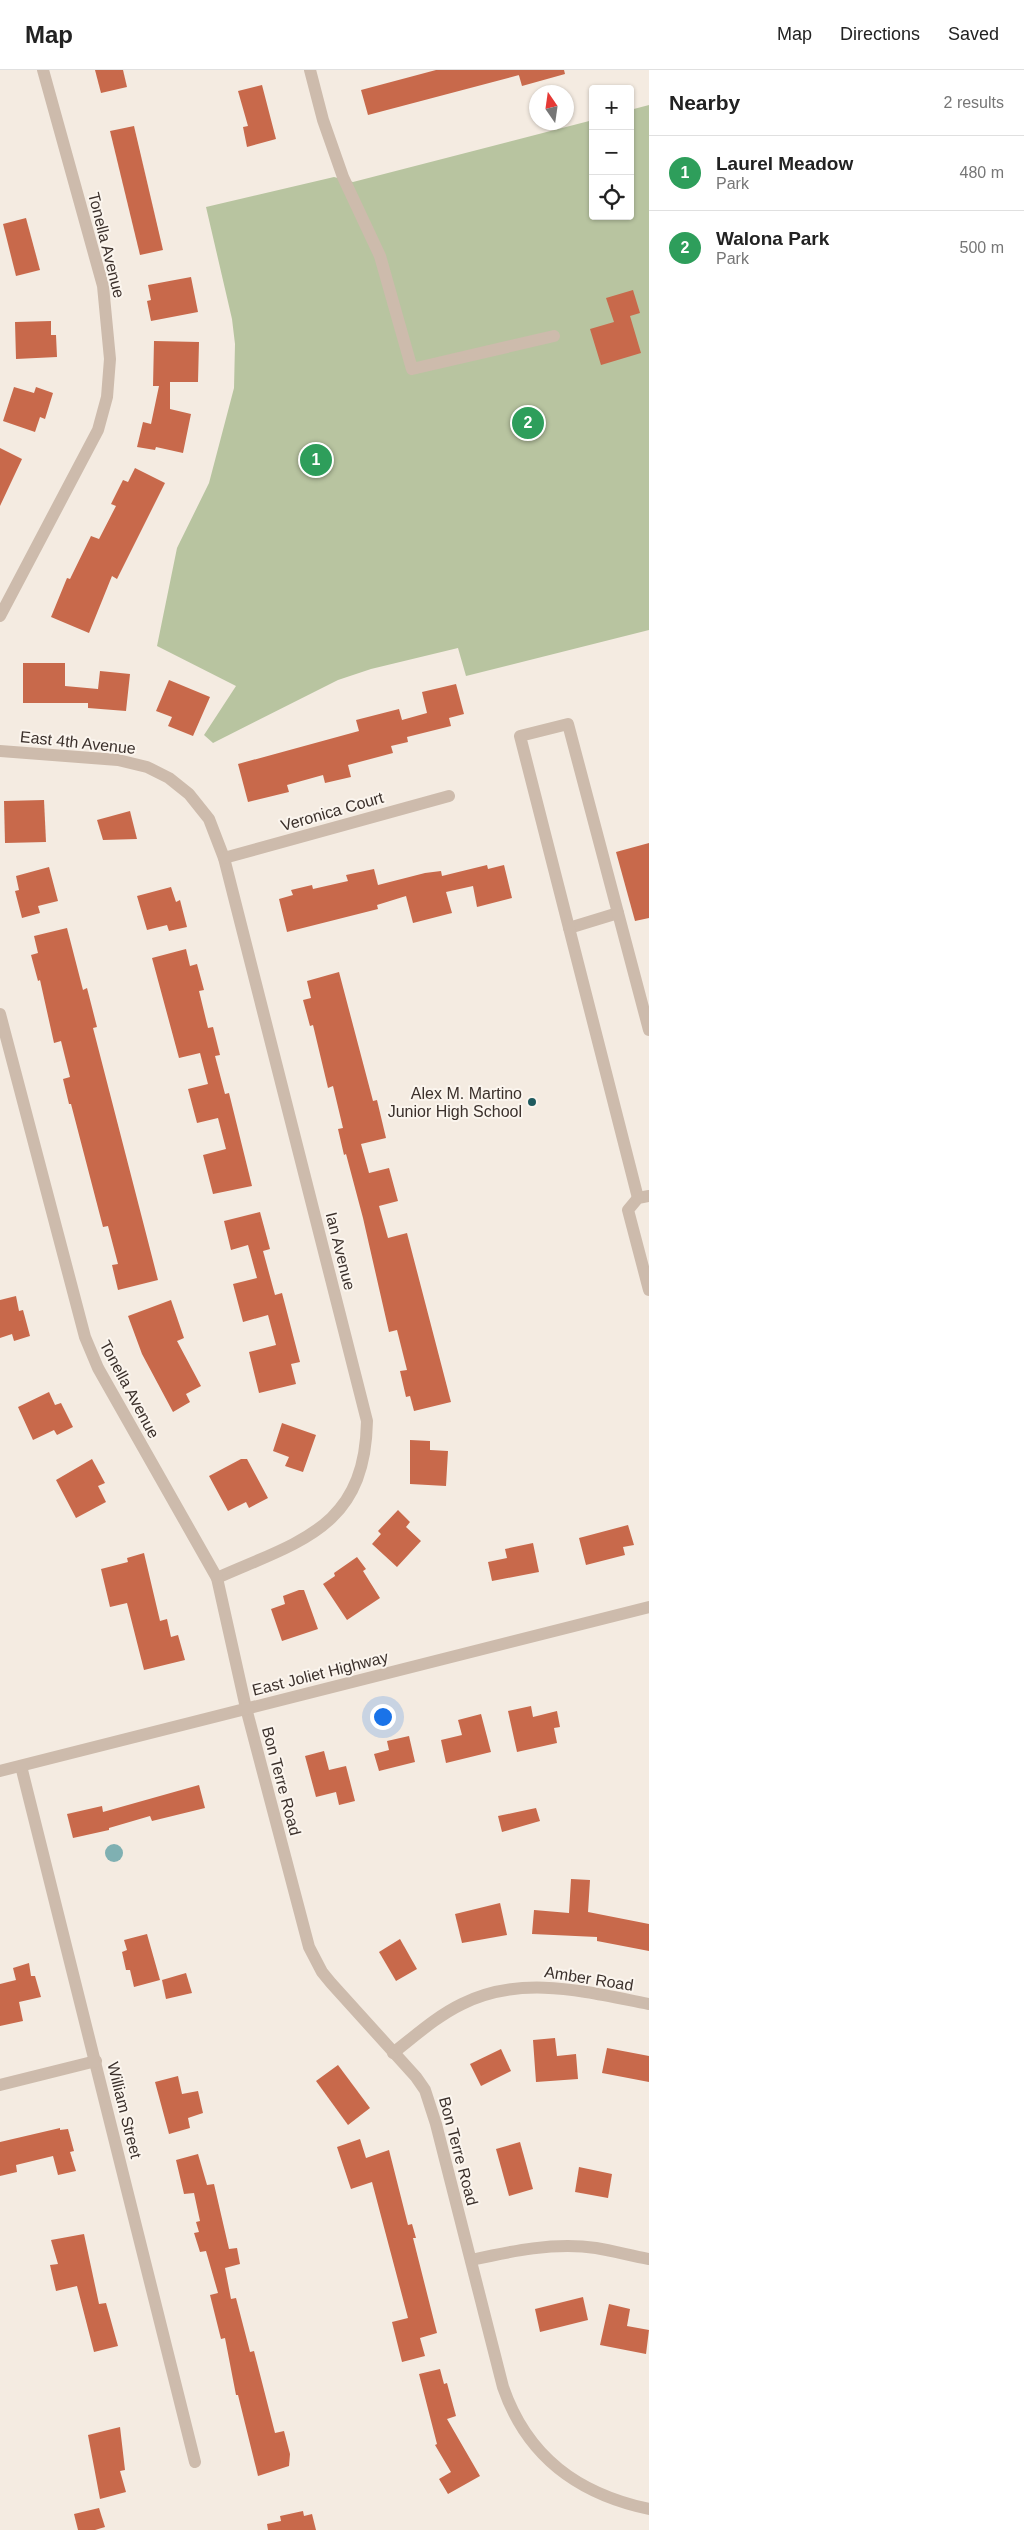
<!DOCTYPE html>
<html lang="en">
<head>
<meta charset="utf-8">
<style>
  :root { --surface:#fff; --page:#f2f2f2; --text:#222; --muted:#767676; --line:#e0e0e0; --accent:#0b8043 }
  body { margin:0; font-family:Helvetica,sans-serif; background:var(--page); color:var(--text) }
  .controls { position:absolute; right:15px; top:15px; display:grid; overflow:hidden; border-radius:5px; box-shadow:0 1px 4px #0004 }
  .controls button { width:45px; height:45px; display:grid; place-items:center; padding:0; border:0; border-bottom:1px solid var(--line); background:var(--surface); color:var(--text); font:25px sans-serif }
  .compass { position:absolute; left:529px; top:15px; width:45px; height:45px; border-radius:50%; background:var(--surface); box-shadow:0 1px 4px #0004; rotate:347deg }
  .you { position:absolute; left:382px; top:1646px; width:18px; height:18px; margin:-12px; border:4px solid #fff; border-radius:50%; background:#1a73e8; box-shadow:0 0 0 8px #1a73e833 }
  .badge { display:grid; place-items:center; width:32px; height:32px; border-radius:50%; background:var(--accent); color:#fff; font-size:16px; font-weight:700 }
  .pin { position:absolute; translate:-50% -50%; border:2px solid #fff; box-shadow:0 1px 5px #0006 }
  .list { margin:0; padding:0; list-style:none }
  h2 { display:flex; justify-content:space-between; align-items:center; height:65px; margin:0; padding:0 20px; font-size:21px }
  h2 small { font-size:16px; font-weight:400; color:var(--muted) }
  .list li { display:grid; grid-template-columns:32px 1fr auto; gap:15px; align-items:center; box-sizing:border-box; height:75px; padding:0 20px; border-top:1px solid var(--line) }
  .list b { display:block; font-size:19px; white-space:nowrap }
  .list p { margin:0; font-size:16px; white-space:nowrap; color:var(--muted) }
  .list em { font-size:16px; font-style:normal; color:var(--muted) }
  .icon { flex:none; width:28px; height:28px; fill:none; stroke:currentColor; stroke-width:2; stroke-linecap:round; stroke-linejoin:round }
  .map { position:relative; flex:none; width:649px; height:2460px; overflow:hidden }
  header { display:flex; align-items:center; gap:30px; box-sizing:border-box; height:70px; padding:0 25px; background:var(--surface); border-bottom:1px solid var(--line) }
  header strong { font-size:24px }
  nav { display:flex; gap:28px; margin-inline-start:auto; font-size:18px }
  main { display:flex }
  aside { flex:1; background:var(--surface) }
  .map>svg:first-child { display:block }
  .green { fill:#b8c4a0 }
  .water { fill:#7fb0b2 }
  .building { fill:#c8694b }
  .lines { fill:none; stroke-linecap:round; stroke-linejoin:round }
  .minor { stroke:#cdbbac; stroke-width:12 }
  .poi-dot { fill:#1f5a5e; stroke:#fbf5ee; stroke-width:2 }
  .labels { text-anchor:middle; stroke-width:4; stroke-linejoin:round; paint-order:stroke }
  .street-label { font-size:16px; fill:#3b302b; stroke:#fbf5ee }
  .poi-label { font-size:16px; fill:#3b302b; stroke:#fbf5ee; text-anchor:end }
</style>
</head>
<body>
<header>
<strong>Map</strong>
<nav><a>Map</a><a>Directions</a><a>Saved</a></nav>
</header>
<main>
<div class="map">
<svg width="649" height="2460" viewBox="0 0 649 2460">
  <rect width="100%" height="100%" fill="#f4ebe1"/>
  <path class="green" d="M649,35V560L466,606L458,578L371,599L338,610L213,673L204,665L236,616L157,576L177,478L209,413L234,318L235,274L232,249L206,137L334,107L353,112L593,50V146H630V40Z"/>
  <circle class="water" cx="114" cy="1783" r="9"/>
  <g class="building">
    <path d="M95,0H123L127,17L101,23Z"/>
    <path d="M436,0H564L565,4L522,16L518,2L519,5L368,45L361,20Z"/>
    <path d="M262,15L276,69L247,77L243,57L248,56L238,21Z"/>
    <path d="M134,56L163,180L140,185L110,61Z"/>
    <path d="M26,148L40,200L16,206L3,154Z"/>
    <path d="M191,207L198,242L151,251L147,231L151,230L148,215Z"/>
    <path d="M633,220L640,243L630,246L641,283L601,295L590,259L614,252L606,228Z"/>
    <path d="M51,251V265H56L57,287L16,289L15,252Z"/>
    <path d="M154,271L199,272L198,312H170V339L191,344L183,383L156,377L155,380L137,377L143,352L151,354L159,316H153Z"/>
    <path d="M14,317L34,323L36,317L53,323L45,349L40,347L35,362L3,351Z"/>
    <path d="M0,378L22,389L0,436Z"/>
    <path d="M135,398L165,413L117,509L112,506L89,563L51,547L67,508L70,509L91,466L99,469L116,436L111,434L123,410L128,412Z"/>
    <path d="M23,593H65V616L98,619L100,601L130,604L126,641L88,638V633H23Z"/>
    <path d="M169,610L210,627L193,666L168,656L172,647L156,641Z"/>
    <path d="M456,614L464,644L449,648L451,656L407,667L408,672L391,676L393,683L348,695L351,707L325,713L323,705L287,715L289,722L248,732L238,694L359,661L356,650L399,639L402,650L427,643L422,622Z"/>
    <path d="M44,730L46,772L5,773L4,731Z"/>
    <path d="M130,741L137,769L103,770L97,750Z"/>
    <path d="M649,773V848L635,851L616,782Z"/>
    <path d="M487,795L488,799L504,795L512,828L477,837L473,816L446,822L452,843L413,853L406,826L377,835L378,839L287,862L279,829L293,825L291,820L312,815L313,819L348,811L346,805L374,799L378,815L425,803L441,801L442,806Z"/>
    <path d="M49,797L58,831L38,836L40,843L22,848L15,821L19,820L16,806Z"/>
    <path d="M171,817L176,832L180,830L187,857L169,861L167,855L147,860L137,826Z"/>
    <path d="M67,858L83,920L87,918L97,957L93,958L158,1210L118,1220L112,1195L118,1194L108,1156L103,1157L71,1034H69L63,1009L70,1007L61,971L54,973L40,910L38,911L31,885L38,883L34,866Z"/>
    <path d="M186,879L190,896L197,894L204,920L199,921L208,958L213,957L220,985L215,986L225,1024L229,1023L252,1116L213,1124L203,1085L226,1079L218,1048L197,1053L188,1019L208,1014L200,983L179,988L152,888Z"/>
    <path d="M339,902L373,1031L377,1030L386,1068L361,1074L369,1103L389,1098L398,1131L379,1136L388,1168L407,1163L451,1332L414,1341L410,1326L406,1327L400,1301L407,1300L397,1260L389,1262L363,1148L346,1084L344,1085L338,1059L343,1058L333,1016L328,1018L313,955L310,956L303,930L311,928L307,911Z"/>
    <path d="M260,1142L270,1179L263,1181L275,1225L282,1223L300,1292L291,1294L296,1314L259,1323L249,1282L276,1275L268,1245L243,1252L233,1214L257,1208L248,1175L231,1180L224,1151Z"/>
    <path d="M16,1226L19,1241L23,1240L30,1266L14,1271L12,1264L0,1268V1230Z"/>
    <path d="M171,1230L184,1268L177,1271L201,1316L186,1324L190,1332L173,1342L142,1284L128,1246Z"/>
    <path d="M49,1322L55,1335L61,1333L73,1357L57,1365L54,1360L33,1370L18,1337Z"/>
    <path d="M282,1353L316,1365L303,1402L285,1396L289,1387L273,1381Z"/>
    <path d="M410,1370L430,1371V1380L448,1381L446,1416L410,1414Z"/>
    <path d="M92,1389L105,1413L98,1416L106,1432L76,1448L56,1410Z"/>
    <path d="M241,1389H247L268,1428L249,1438L246,1432L228,1441L209,1406Z"/>
    <path d="M398,1440L410,1452L406,1457L421,1471L397,1497L372,1474L381,1464L378,1461Z"/>
    <path d="M628,1455L634,1475L623,1477L625,1485L586,1495L579,1468Z"/>
    <path d="M533,1473L539,1502L492,1511L488,1492L507,1488L505,1479Z"/>
    <path d="M144,1483L160,1551L167,1549L171,1567L178,1565L185,1590L144,1600L127,1533L110,1537L101,1499L128,1492L127,1488Z"/>
    <path d="M357,1487L366,1499L363,1501L380,1528L347,1550L323,1514L335,1506L334,1503Z"/>
    <path d="M299,1520H304L318,1559L282,1571L271,1539L285,1534L283,1526Z"/>
    <path d="M531,1636L533,1647L557,1641L560,1657L554,1658L557,1673L517,1682L508,1641Z"/>
    <path d="M481,1644L491,1682L446,1693L441,1670L462,1665L458,1650Z"/>
    <path d="M409,1666L415,1692L379,1701L374,1684L389,1680L387,1671Z"/>
    <path d="M324,1681L329,1700L346,1696L355,1731L339,1735L336,1722L316,1727L305,1686Z"/>
    <path d="M199,1715L205,1738L152,1751L150,1746L109,1758V1760L73,1768L67,1744L102,1736L103,1742Z"/>
    <path d="M536,1738L540,1751L502,1762L498,1746Z"/>
    <path d="M571,1809L590,1810L588,1842L649,1854V1881L597,1871V1867L532,1864L534,1840L569,1843Z"/>
    <path d="M500,1833L507,1865L462,1873L455,1844Z"/>
    <path d="M147,1864L160,1910L134,1917L130,1900H126L122,1882L127,1880L124,1870Z"/>
    <path d="M400,1869L417,1899L396,1911L379,1882Z"/>
    <path d="M29,1893L31,1906H35L41,1927L19,1932L23,1951L0,1956V1914L16,1910L13,1898Z"/>
    <path d="M186,1903L192,1923L166,1929L162,1910Z"/>
    <path d="M555,1968L557,1986L576,1984L578,2009L536,2012L533,1970Z"/>
    <path d="M607,1978L649,1986V2012L602,2003Z"/>
    <path d="M501,1979L511,2001L481,2016L470,1994Z"/>
    <path d="M338,1995L370,2038L348,2055L316,2011Z"/>
    <path d="M178,2006L182,2024L198,2021L203,2043L188,2048L190,2058L169,2064L155,2012Z"/>
    <path d="M60,2058V2060L68,2059L74,2081L70,2082L76,2101L58,2105L53,2086L16,2095L17,2102L0,2106V2072Z"/>
    <path d="M360,2069L366,2088L389,2080L408,2155L412,2154L416,2168H413L437,2263L420,2268L425,2286L402,2292L392,2252L408,2248L372,2112L351,2119L337,2077Z"/>
    <path d="M520,2072L533,2119L509,2126L496,2079Z"/>
    <path d="M198,2084L207,2115L214,2114L229,2179L237,2178L240,2194L225,2198L231,2229L236,2228L250,2282L254,2281L275,2363L284,2361L290,2384L289,2396L258,2406L238,2325H236L225,2268L221,2269L210,2225L218,2223L206,2181L200,2182L194,2163L199,2162L196,2152L200,2151L194,2123L184,2124L176,2090Z"/>
    <path d="M579,2097L612,2104L608,2128L575,2122Z"/>
    <path d="M84,2164L99,2234L106,2233L118,2276L94,2282L77,2216L56,2221L50,2195L58,2194L51,2170Z"/>
    <path d="M583,2227L588,2250L540,2262L535,2239Z"/>
    <path d="M609,2234L630,2239L627,2256L649,2260L646,2284L600,2275Z"/>
    <path d="M440,2299L444,2314L447,2313L456,2346L447,2349L480,2406L448,2424L439,2409L451,2402L435,2375L437,2374L419,2304Z"/>
    <path d="M120,2357L125,2400L120,2401L126,2422L100,2429L88,2365Z"/>
    <path d="M99,2438L105,2457L95,2460H78L74,2444Z"/>
    <path d="M303,2441L304,2446L312,2444L316,2460H268L267,2454L281,2451L280,2446Z"/>
  </g>
  <g class="lines">
    <g class="minor">
      <path d="M310,0L323,50L343,107L380,186L412,299L554,266"/>
      <path d="M0,546L98,360L107,327L110,289L103,216L43,0"/>
      <path d="M0,681L118,690L147,697L169,708L189,724L209,749L224,788L367,1351C365,1458 300,1471 217,1508"/>
      <path d="M224,788L449,726"/>
      <path d="M569,858L618,843"/>
      <path d="M0,944L85,1267L98,1298L217,1508L246,1638L309,1877L322,1902L331,1913L416,2007L425,2020L436,2054L503,2317C527,2387 578,2424 649,2439"/>
      <path d="M649,1126L638,1128L628,1140L649,1220"/>
      <path d="M638,1128L520,666L568,654L649,960"/>
      <path d="M21,1696L195,2392"/>
      <path d="M0,1701L649,1537"/>
      <path d="M393,1983C415,1966 437,1946 462,1934C522,1904 586,1922 649,1934"/>
      <path d="M0,2015L96,1991"/>
      <path d="M471,2190C512,2181 554,2172 596,2178C614,2181 632,2186 649,2189"/>
    </g>
  </g>
  <circle class="poi-dot" cx="532" cy="1032" r="5"/>
  <g class="labels">
    <g class="street-label">
      <text transform="translate(107 175) rotate(76)" y="6">Tonella Avenue</text>
      <text transform="translate(78 672) rotate(6)" y="6">East 4th Avenue</text>
      <text transform="translate(332 741) rotate(-16)" y="6">Veronica Court</text>
      <text transform="translate(341 1181) rotate(76)" y="6">Ian Avenue</text>
      <text transform="translate(130 1319) rotate(62)" y="6">Tonella Avenue</text>
      <text transform="translate(320 1603) rotate(-14)" y="6">East Joliet Highway</text>
      <text transform="translate(282 1711) rotate(75)" y="6">Bon Terre Road</text>
      <text transform="translate(589 1908) rotate(9)" y="6">Amber Road</text>
      <text transform="translate(125 2040) rotate(76)" y="6">William Street</text>
      <text transform="translate(459 2081) rotate(75)" y="6">Bon Terre Road</text>
    </g>
    <g class="poi-label">
      <text x="522" y="1029">Alex M. Martino<tspan x="522" dy="18">Junior High School</tspan></text>
    </g>
  </g>
</svg>
<div class="controls">
<button>+</button>
<button>−</button>
<button><svg class="icon" aria-label="locate" viewBox="0 0 24 24"><circle cx="12" cy="12" r="6"/><path d="M12 2v4M12 18v4M2 12h4M18 12h4"/></svg></button>
</div>
<svg class="compass" viewBox="-18 -18 36 36"><path d="M0-13l5 13h-10z" fill="#e53935"/><path d="M0 13l5-13h-10z" fill="#767676"/></svg>
<div class="you"></div>
<div class="pin badge" style="left:316px;top:390px;background:#2e9e5b">1</div>
<div class="pin badge" style="left:528px;top:353px;background:#2e9e5b">2</div>
</div>
<aside>
<h2>Nearby<small>2 results</small></h2>
<ul class="list">
<li><span class="badge" style="background:#2e9e5b">1</span><div><b>Laurel Meadow</b><p>Park</p></div><em>480 m</em></li>
<li><span class="badge" style="background:#2e9e5b">2</span><div><b>Walona Park</b><p>Park</p></div><em>500 m</em></li>
</ul>
</aside>
</main>
</body>
</html>
